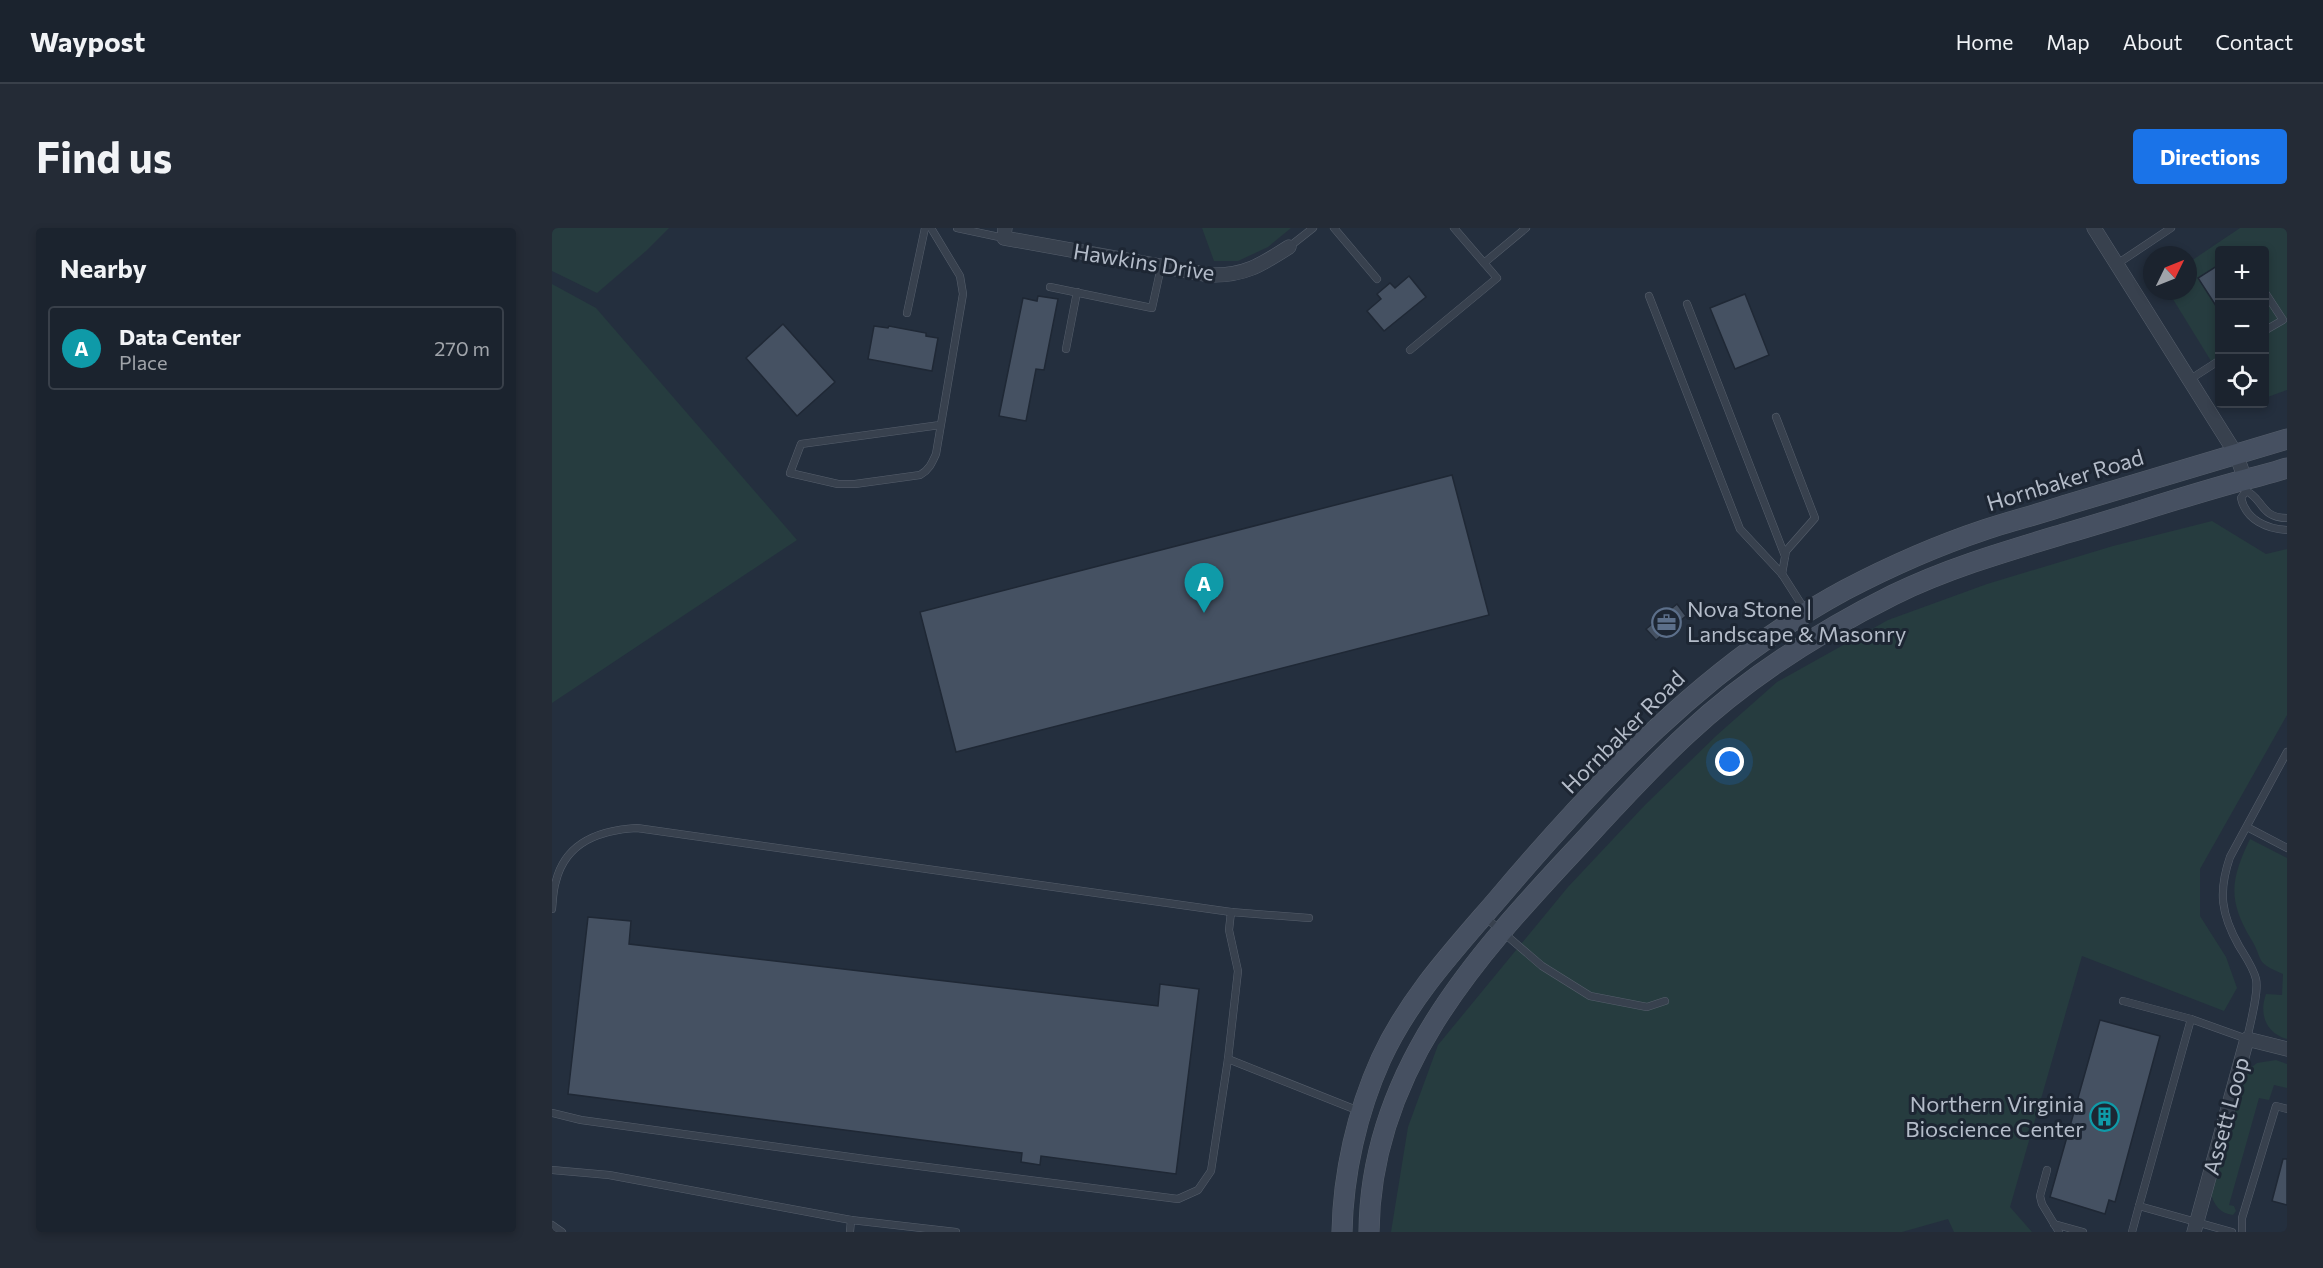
<!DOCTYPE html>
<html lang="en">
<head>
<meta charset="utf-8">
<style>
  :root { --surface:#1b232e; --page:#242b36; --text:#f1f3f6; --muted:#a0a4aa; --line:#39404a; --accent:#1a73e8 }
  body { margin:0; font-family:Commissioner,sans-serif; background:var(--page); color:var(--text) }
  .controls { position:absolute; right:18px; top:18px; display:grid; overflow:hidden; border-radius:6px; box-shadow:0 3px 9px #0003 }
  .controls button { width:54px; height:54px; display:grid; place-items:center; padding:0; border:0; border-bottom:2px solid var(--line); background:var(--surface); color:var(--text); font:30px sans-serif }
  .compass { position:absolute; left:1591px; top:18px; width:54px; height:54px; border-radius:50%; background:var(--surface); box-shadow:0 3px 9px #0003; rotate:47deg }
  .you { position:absolute; left:1178px; top:534px; width:21px; height:21px; margin:-15px; border:4px solid #fff; border-radius:50%; background:#1a73e8; box-shadow:0 0 0 9px #1a73e833 }
  .badge { display:grid; place-items:center; width:39px; height:39px; border-radius:50%; background:var(--accent); color:#fff; font-size:20px; font-weight:700 }
  .pin { position:absolute; translate:-50% -50px; filter:drop-shadow(0 2px 3px #0008) }
  .pin::after { content:''; position:absolute; top:32px; width:21px; height:18px; background:inherit; clip-path:polygon(0 0,100% 0,50% 100%) }
  .list { margin:0; padding:0; list-style:none }
  h2 { display:flex; justify-content:space-between; align-items:center; height:78px; margin:0; padding:0 24px; font-size:26px }
  h2 small { font-size:20px; font-weight:400; color:var(--muted) }
  .list li { display:grid; grid-template-columns:39px 1fr auto; gap:18px; align-items:center; box-sizing:border-box; height:84px; margin:0 12px 12px; padding:0 12px; border:2px solid var(--line); border-radius:6px }
  .list b { display:block; font-size:22px; white-space:nowrap }
  .list p { margin:0; font-size:20px; white-space:nowrap; color:var(--muted) }
  .list em { font-size:20px; font-style:normal; color:var(--muted) }
  .icon { flex:none; width:33px; height:33px; fill:none; stroke:currentColor; stroke-width:2; stroke-linecap:round; stroke-linejoin:round }
  .map { position:relative; flex:none; width:1735px; height:1004px; overflow:hidden; border-radius:6px }
  header { display:flex; align-items:center; gap:36px; box-sizing:border-box; height:84px; padding:0 30px; background:var(--surface); border-bottom:2px solid var(--line) }
  header strong { font-size:28px }
  nav { display:flex; gap:33px; margin-inline-start:auto; font-size:21px }
  .intro { display:flex; align-items:center; justify-content:space-between; box-sizing:border-box; height:144px; padding:0 36px }
  h1 { margin:0; font-size:42px }
  .button { padding:15px 27px; border-radius:6px; background:var(--accent); color:#fff; font-size:21px; font-weight:700 }
  main { display:flex; gap:36px; padding:0 36px }
  aside { flex:1; background:var(--surface); border-radius:6px; box-shadow:0 3px 9px #0003 }
  .map>svg:first-child { display:block }
  .green { fill:#263c3f }
  .building { fill:#455162; stroke:#1f2835; stroke-width:1.5 }
  .lines { fill:none; stroke-linecap:round; stroke-linejoin:round }
  .lane-casing { stroke:#565f6c; stroke-width:8 }
  .street-casing { stroke:#565f6c; stroke-width:15 }
  .secondary-casing { stroke:#565f6c; stroke-width:21 }
  .lane { stroke:#38414e; stroke-width:7 }
  .street { stroke:#38414e; stroke-width:14 }
  .secondary { stroke:#465061; stroke-width:20 }
  .labels { text-anchor:middle; stroke-width:6; stroke-linejoin:round; paint-order:stroke }
  .street-label { font-size:22px; fill:#b4bcc9; stroke:#1d2633 }
  .poi-label { font-size:22px; fill:#b4bcc9; stroke:#1d2633; text-anchor:start }
</style>
</head>
<body>
<header>
<strong>Waypost</strong>
<nav><a>Home</a><a>Map</a><a>About</a><a>Contact</a></nav>
</header>
<div class="intro"><h1>Find us</h1><a class="button">Directions</a></div>
<main>
<aside>
<h2>Nearby<small></small></h2>
<ul class="list">
<li><span class="badge" style="background:#0f9aa8">A</span><div><b>Data Center</b><p>Place</p></div><em>270 m</em></li>
</ul>
</aside>
<div class="map">
<svg width="1735" height="1004" viewBox="0 0 1735 1004">
  <rect width="100%" height="100%" fill="#242f3e"/>
  <g class="green">
    <path d="M0,0H117L94,23L45,65L0,43Z"/>
    <path d="M650,0H739L716,19L686,33H662Z"/>
    <path d="M1688,0H1735V162L1713,170L1712,22H1668L1667,36L1646,50L1667,84V146L1616,63H1636V35Z"/>
    <path d="M0,56L44,80L245,312L0,475Z"/>
    <path d="M1660,293L1714,326L1735,321V487L1648,641V688L1674,729L1685,760L1672,783L1530,728L1458,979L1480,1004H1402L1396,991L1350,1004H839L856,899L886,817L1016,659L1093,577L1165,507L1225,454L1336,392L1435,356L1561,318Z"/>
    <path d="M1698,611L1735,630V811C1713,805 1707,785 1714,766L1730,767L1731,746C1701,733 1713,734 1699,711C1675,671 1679,651 1698,611Z"/>
    <path d="M1724,832L1735,836V860L1722,857L1717,872L1707,870L1677,977L1682,978L1684,983L1681,987C1667,985 1662,977 1658,963L1692,845L1705,835Z"/>
  </g>
  <g class="building">
    <path d="M1668,36V84L1646,50Z"/>
    <path d="M857,48L874,69L832,103L815,83L829,71L825,66L838,55L843,60Z"/>
    <path d="M1193,66L1217,127L1183,141L1158,80Z"/>
    <path d="M486,68L506,71L492,142L484,141L474,193L447,188L471,70L485,73Z"/>
    <path d="M231,96L283,154L245,188L194,130Z"/>
    <path d="M322,98L336,100L337,98L374,105V108L386,110L380,143L316,131Z"/>
    <path d="M900,247L937,387L404,524L368,384Z"/>
    <path d="M1125,376L1134,388L1104,412L1094,401Z"/>
    <path d="M36,689L79,693L77,716L606,778L608,756L647,761L624,946L489,928L488,937L469,934L470,925L16,866Z"/>
    <path d="M1548,792L1608,808L1563,974L1557,972L1553,986L1498,969Z"/>
    <path d="M1731,931H1735V977L1720,973Z"/>
  </g>
  <g class="lines">
    <defs>
      <g id="lane">
        <path d="M379,0L408,48L411,66L384,226C380,235 377,242 368,247L303,256H286L238,245L249,216L388,197"/>
        <path d="M405,0L452,10"/>
        <path d="M782,0L825,51"/>
        <path d="M737,19L761,0"/>
        <path d="M932,35L974,0"/>
        <path d="M1565,36L1619,0"/>
        <path d="M498,59L600,80L609,39"/>
        <path d="M1712,63L1731,92L1712,103"/>
        <path d="M1097,68L1188,301L1230,346L1253,382"/>
        <path d="M1135,76L1233,328"/>
        <path d="M355,85L373,0"/>
        <path d="M514,121L525,64"/>
        <path d="M858,122L945,50L902,0"/>
        <path d="M1637,152L1668,132"/>
        <path d="M1224,189L1263,290L1234,323L1230,346"/>
        <path d="M1693,254L1694,263L1689,270C1694,292 1715,301 1735,302"/>
        <path d="M1694,263C1711,270 1708,290 1735,290"/>
        <path d="M1695,599L1735,620"/>
        <path d="M0,681C1,672 1,662 4,653C14,613 49,602 85,600L679,684L677,702L686,743L676,831L659,943L646,962L626,971L320,932L29,892L0,885"/>
        <path d="M679,684L757,690"/>
        <path d="M933,689L990,738L1038,768L1095,779L1113,773"/>
        <path d="M1571,773L1639,791"/>
        <path d="M676,831L807,883"/>
        <path d="M0,942L57,947L299,992L298,1004"/>
        <path d="M1495,942L1488,968L1490,976L1507,1004"/>
        <path d="M299,992L404,1004"/>
        <path d="M1502,996L1531,1004"/>
        <path d="M0,997L10,1004"/>
        <path d="M1580,1004L1587,978"/>
        <path d="M1680,1004L1587,978L1639,791L1695,811C1698,796 1707,764 1704,751C1701,739 1693,728 1687,718C1669,686 1666,664 1678,629L1735,524"/>
        <path d="M1690,1004V990L1724,878L1735,881"/>
      </g>
      <g id="street">
        <path d="M453,0L452,10L658,47C692,48 709,37 737,19"/>
        <path d="M1542,0L1684,226L1693,251"/>
        <path d="M1642,1004L1695,811L1735,821"/>
      </g>
      <g id="secondary">
        <path d="M790,1004C791,946 805,884 829,831C857,770 902,722 945,672C1046,553 1154,437 1293,362C1337,339 1384,318 1432,302C1459,293 1487,286 1514,277C1587,255 1661,233 1735,211"/>
        <path d="M817,1004C818,845 922,730 1024,621C1060,582 1096,542 1135,506C1195,450 1267,404 1341,367C1396,340 1455,323 1515,305C1574,288 1632,268 1692,252C1706,248 1721,245 1735,240"/>
      </g>
    </defs>
    <use href="#lane" class="lane-casing"/>
    <use href="#street" class="street-casing"/>
    <use href="#secondary" class="secondary-casing"/>
    <use href="#lane" class="lane"/>
    <use href="#street" class="street"/>
    <use href="#secondary" class="secondary"/>
  </g>
  <defs>
    <symbol id="office-ring" viewBox="-11 -11 22 22"><circle r="9.5" fill="#1d2633" stroke="#5c6f8a" stroke-width="1.5"/><path d="M-6-3h4V-5.5h4V-3h4V5H-6ZM-1-4.5V-3h2v-1.5ZM-6 0V1H6V0Z" fill="#5c6f8a"/></symbol>
    <symbol id="building-ring" viewBox="-11 -11 22 22"><circle r="9.5" fill="#1d2633" stroke="#0f9aa8" stroke-width="1.5"/><path d="M-4-6H4V6H1V3H-1V6H-4ZM-2.5-4.3h1.7v1.8h-1.7ZM.8-4.3h1.7v1.8H.8ZM-2.5-1h1.7V.8h-1.7ZM.8-1h1.7V.8H.8Z" fill="#0f9aa8"/></symbol>
  </defs>
  <g fill-rule="evenodd">
    <use href="#office-ring" x="1098" y="378" width="33" height="33"/>
    <use href="#building-ring" x="1536" y="872" width="33" height="33"/>
  </g>
  <g class="labels">
    <g class="street-label">
      <text transform="translate(592 34) rotate(9)" y="8">Hawkins Drive</text>
      <text transform="translate(1513 252) rotate(-17)" y="8">Hornbaker Road</text>
      <text transform="translate(1071 504) rotate(-45)" y="8">Hornbaker Road</text>
      <text transform="translate(1674 888) rotate(-75)" y="8">Assett Loop</text>
    </g>
    <g class="poi-label">
      <text x="1135" y="389">Nova Stone |<tspan x="1135" dy="25">Landscape &amp; Masonry</tspan></text>
      <text x="1532" y="884" text-anchor="end">Northern Virginia<tspan x="1532" dy="25">Bioscience Center</tspan></text>
    </g>
  </g>
</svg>
<div class="controls">
<button>+</button>
<button>−</button>
<button><svg class="icon" aria-label="locate" viewBox="0 0 24 24"><circle cx="12" cy="12" r="6"/><path d="M12 2v4M12 18v4M2 12h4M18 12h4"/></svg></button>
</div>
<svg class="compass" viewBox="-18 -18 36 36"><path d="M0-13l5 13h-10z" fill="#e53935"/><path d="M0 13l5-13h-10z" fill="#a0a4aa"/></svg>
<div class="you"></div>
<div class="pin badge" style="left:652px;top:385px;background:#0f9aa8">A</div>
</div>
</main>
</body>
</html>
